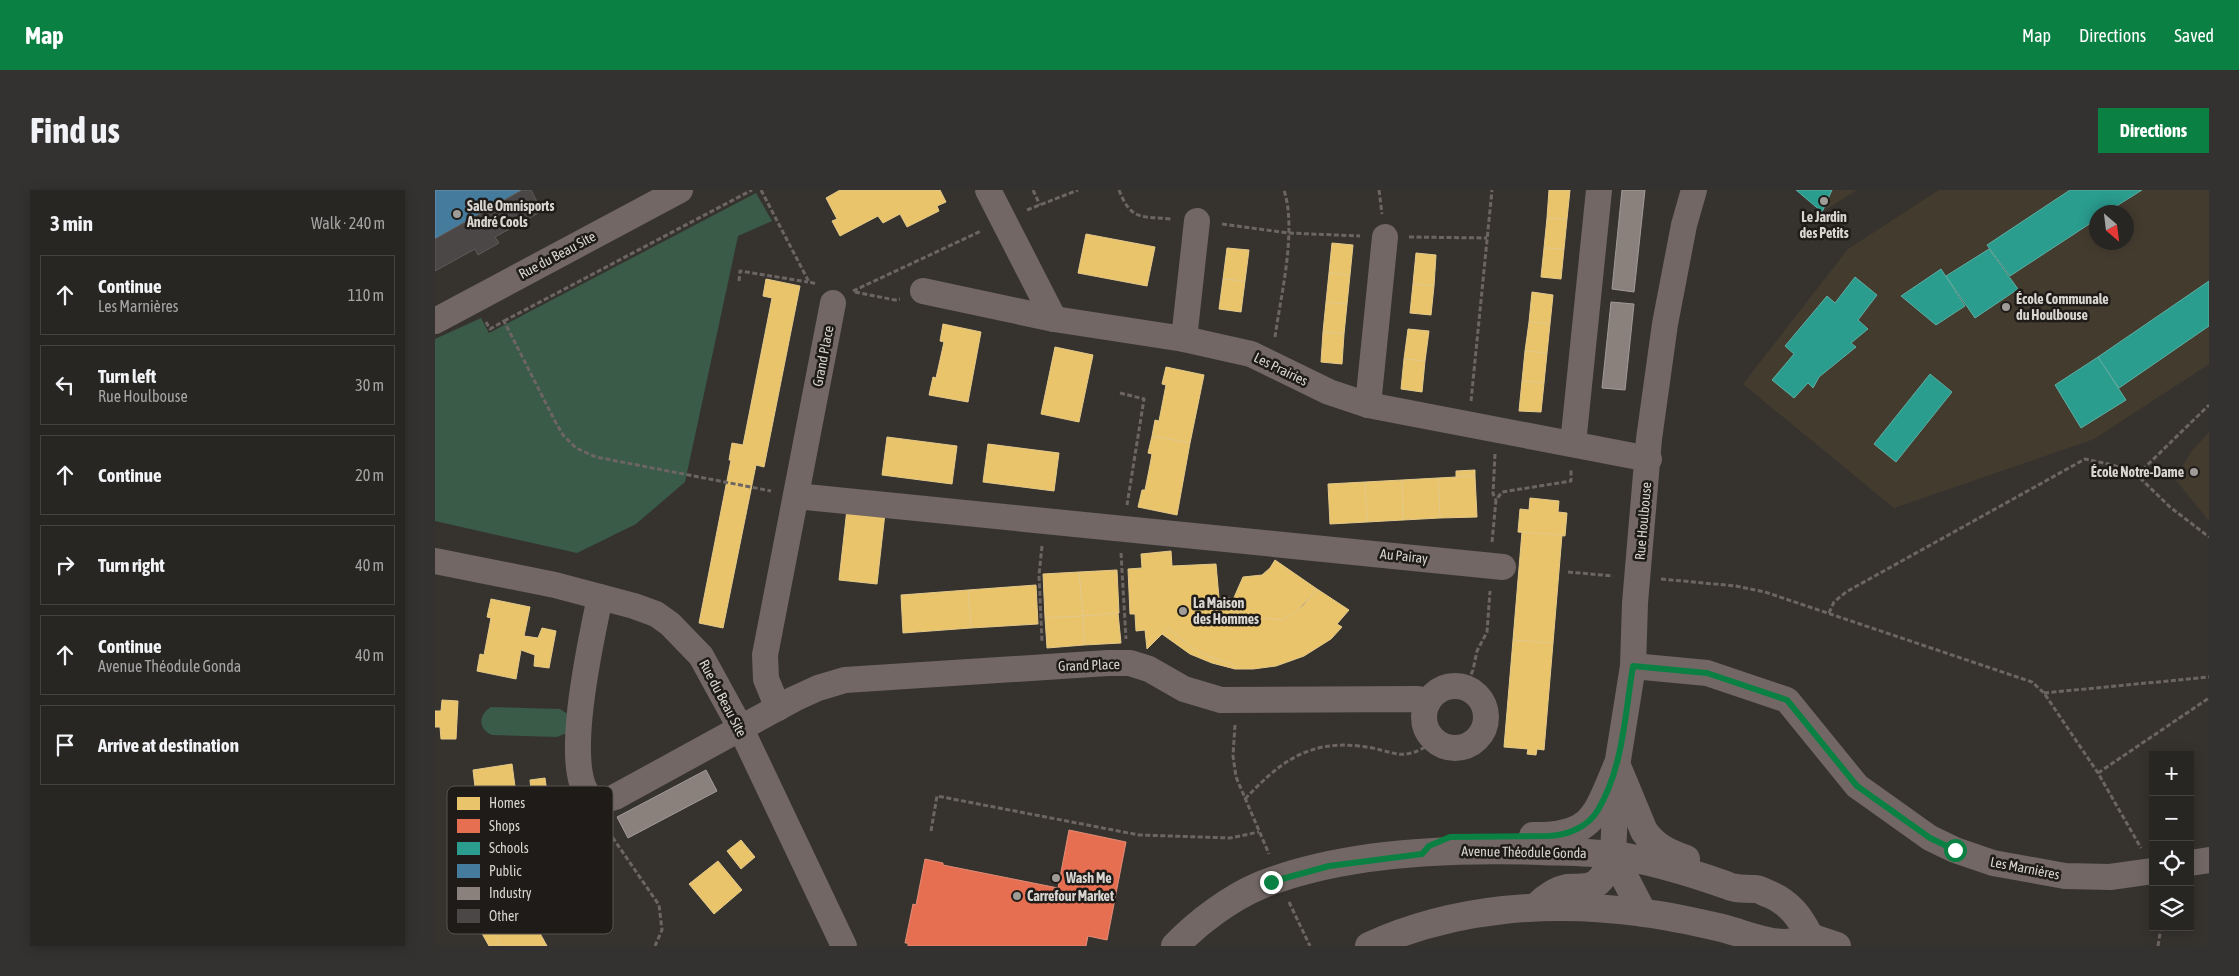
<!DOCTYPE html>
<html lang="en">
<head>
<meta charset="utf-8">
<style>
  :root { --surface:#282623; --page:#343230; --text:#f1f3f6; --muted:#a5a5a6; --line:#444341; --accent:#0b8043 }
  body { margin:0; font-family:"Asap Condensed",sans-serif; background:var(--page); color:var(--text) }
  .controls { position:absolute; right:15px; bottom:15px; display:grid; overflow:hidden; border-radius:0px; box-shadow:0 2px 12px #0003 }
  .controls button { width:45px; height:45px; display:grid; place-items:center; padding:0; border:0; border-bottom:1px solid var(--line); background:var(--surface); color:var(--text); font:25px sans-serif }
  .compass { position:absolute; left:1654px; top:15px; width:45px; height:45px; border-radius:50%; background:var(--surface); box-shadow:0 2px 12px #0003; rotate:152deg }
  .stop { position:absolute; width:15px; height:15px; margin:-11px; border:4px solid #0b8043; border-radius:50%; background:#fff }
  .stop.end { background:#0b8043; border-color:#fff; box-shadow:0 1px 5px #0008 }
  .list { margin:0; padding:0; list-style:none }
  h2 { display:flex; justify-content:space-between; align-items:center; height:65px; margin:0; padding:0 20px; font-size:21px }
  h2 small { font-size:16px; font-weight:400; color:var(--muted) }
  .list li { display:grid; grid-template-columns:32px 1fr auto; gap:15px; align-items:center; box-sizing:border-box; height:80px; margin:0 10px 10px; padding:0 10px; border:1px solid var(--line); border-radius:0px }
  .list b { display:block; font-size:19px; white-space:nowrap }
  .list p { margin:0; font-size:16px; white-space:nowrap; color:var(--muted) }
  .list em { font-size:16px; font-style:normal; color:var(--muted) }
  .icon { flex:none; width:28px; height:28px; fill:none; stroke:currentColor; stroke-width:2; stroke-linecap:round; stroke-linejoin:round }
  .map { position:relative; flex:none; width:1774px; height:756px; overflow:hidden; border-radius:0px }
  header { display:flex; align-items:center; gap:30px; box-sizing:border-box; height:70px; padding:0 25px; background:var(--accent); color:#fff }
  header strong { font-size:24px }
  nav { display:flex; gap:28px; margin-inline-start:auto; font-size:18px }
  .intro { display:flex; align-items:center; justify-content:space-between; box-sizing:border-box; height:120px; padding:0 30px }
  h1 { margin:0; font-size:35px }
  .button { padding:12px 22px; border-radius:0px; background:var(--accent); color:#fff; font-size:18px; font-weight:700 }
  main { display:flex; gap:30px; padding:0 30px }
  aside { flex:1; background:var(--surface); border-radius:0px; box-shadow:0 2px 12px #0003 }
  .map>svg:first-child { display:block }
  .built { fill:#443b2f; fill-rule:evenodd }
  .green { fill:#395b47 }
  .homes { fill:#e9c46a; stroke:#e4c989 }
  .shops { fill:#e76f51; stroke:#e28d77 }
  .schools { fill:#2a9d8f; stroke:#5eaea2 }
  .public { fill:#457b9d; stroke:#7196ac }
  .industry { fill:#8a817c; stroke:#a19a95 }
  .building { fill:#4b4747; stroke:#5d5a59 }
  .lines { fill:none; stroke-linecap:round; stroke-linejoin:round }
  .path { stroke:#6c6563; stroke-width:3; stroke-dasharray:5 2.5; stroke-linecap:butt }
  .minor { stroke:#726765; stroke-width:26 }
  .major { stroke:#726765; stroke-width:28 }
  .route { stroke:#0b8043; stroke-width:6 }
  .poi-dot { fill:#9f9c98; stroke:#1e1b18; stroke-width:2 }
  .labels { text-anchor:middle; stroke-width:5; stroke-linejoin:round; paint-order:stroke }
  .poi-label { font-size:14px; font-weight:bold; fill:#d8d4d0; stroke:#1e1b18; text-anchor:start }
  .street-label { font-size:14px; fill:#d8d4d0; stroke:#1e1b18 }
  .key { fill:#1e1b18; stroke:#56524f; stroke-width:1 }
  .key-label { font-size:14px; fill:#d8d4d0 }
</style>
</head>
<body>
<header>
<strong>Map</strong>
<nav><a>Map</a><a>Directions</a><a>Saved</a></nav>
</header>
<div class="intro"><h1>Find us</h1><a class="button">Directions</a></div>
<main>
<aside>
<h2>3 min<small>Walk · 240 m</small></h2>
<ul class="list">
<li><svg class="icon" aria-label="ahead" viewBox="0 0 24 24"><path d="M12 20V5M6 11l6-6 6 6"/></svg><div><b>Continue</b><p>Les Marnières</p></div><em>110 m</em></li>
<li><svg class="icon" aria-label="left" viewBox="0 0 24 24"><path d="M17 20v-9H6M10 6l-5 5 5 5"/></svg><div><b>Turn left</b><p>Rue Houlbouse</p></div><em>30 m</em></li>
<li><svg class="icon" aria-label="ahead" viewBox="0 0 24 24"><path d="M12 20V5M6 11l6-6 6 6"/></svg><div><b>Continue</b></div><em>20 m</em></li>
<li><svg class="icon" aria-label="right" viewBox="0 0 24 24"><path d="M7 20v-9h11M14 6l5 5-5 5"/></svg><div><b>Turn right</b></div><em>40 m</em></li>
<li><svg class="icon" aria-label="ahead" viewBox="0 0 24 24"><path d="M12 20V5M6 11l6-6 6 6"/></svg><div><b>Continue</b><p>Avenue Théodule Gonda</p></div><em>40 m</em></li>
<li><svg class="icon" aria-label="arrive" viewBox="0 0 24 24"><path d="M6 21V4h12l-3 4 3 4H6"/></svg><div><b>Arrive at destination</b></div></li>
</ul>
</aside>
<div class="map">
<svg width="1774" height="756" viewBox="0 0 1774 756">
  <rect width="100%" height="100%" fill="#36332f"/>
  <g class="built">
    <path d="M1361,0H1422L1387,22Z"/>
    <path d="M1504,0H1774V174L1659,249L1459,318L1308,194L1413,59ZM1662,22H1692V52H1662Z"/>
    <path d="M1774,242V331L1740,289L1756,262Z"/>
  </g>
  <g class="green">
    <path d="M321,3L337,31L303,46L250,292L201,334L142,363L0,331V149L46,128L54,143Z"/>
    <path d="M56,517L125,519L134,525L132,543L122,547L57,545C43,539 43,525 56,517Z"/>
  </g>
  <g class="homes">
    <path d="M405,0H505L511,12L502,16L504,21L472,37L465,24L448,33L443,26L405,46L397,31L402,29L391,8Z"/>
    <path d="M1114,0H1135L1132,29L1112,28Z"/>
    <path d="M1112,28L1132,29L1129,59L1109,58Z"/>
    <path d="M651,44L720,57L712,96L643,83Z"/>
    <path d="M897,53L918,55L915,85L894,83Z"/>
    <path d="M792,58L814,60L810,91L788,89Z"/>
    <path d="M1109,58L1129,59L1126,89L1106,87Z"/>
    <path d="M981,63L1001,65L999,96L978,94Z"/>
    <path d="M894,83L915,85L912,114L891,112Z"/>
    <path d="M331,89L365,96L329,277L321,275L288,438L264,433L296,270H294L297,253L308,255L337,108L328,106Z"/>
    <path d="M788,89L810,91L806,122L784,119Z"/>
    <path d="M978,94L999,96L996,125L975,123Z"/>
    <path d="M1097,102L1118,105L1115,134L1094,132Z"/>
    <path d="M891,112L912,114L909,144L888,142Z"/>
    <path d="M1094,132L1115,134L1112,163L1090,161Z"/>
    <path d="M508,134L546,142L533,212L494,205L498,187L501,188L509,152L505,151Z"/>
    <path d="M973,139L994,141L990,171L969,169Z"/>
    <path d="M888,142L909,144L907,174L886,172Z"/>
    <path d="M620,157L658,165L644,232L606,224Z"/>
    <path d="M1090,161L1112,163L1109,193L1087,191Z"/>
    <path d="M969,169L990,171L987,202L966,199Z"/>
    <path d="M731,177L769,185L755,253L717,246L720,230L724,231L731,195L727,194Z"/>
    <path d="M1087,191L1109,193L1106,222L1084,221Z"/>
    <path d="M717,246L755,253L742,325L703,317L707,300H710L715,275L717,264L713,263Z"/>
    <path d="M452,247L522,256L517,294L447,285Z"/>
    <path d="M553,254L624,263L619,301L548,292Z"/>
    <path d="M1040,280V286L1021,287V281Z"/>
    <path d="M1040,286L1042,327L1005,328L1003,288Z"/>
    <path d="M1003,288L1005,328L968,330L967,290Z"/>
    <path d="M967,290L968,330L932,332L930,292Z"/>
    <path d="M930,292L932,332L895,334L893,294Z"/>
    <path d="M1095,308L1124,311L1123,322L1132,323L1130,346L1083,342L1085,319L1094,320Z"/>
    <path d="M412,319L450,323L442,394L404,390Z"/>
    <path d="M1087,342L1127,345L1118,453L1078,450Z"/>
    <path d="M736,361L737,376L781,374L784,408H795L801,418L800,425L847,430L867,417L882,399L914,420L902,434L907,437L896,449L869,466L841,476L818,479H800L797,474L773,466L758,459L733,438L712,459L710,440L701,441L700,424H695L693,379L707,378L706,364Z"/>
    <path d="M840,370L882,399L877,405L861,422L847,430L800,425L801,418L797,412L808,387L827,385L835,378Z"/>
    <path d="M682,380L684,423L648,426L644,382Z"/>
    <path d="M644,382L648,426L610,428L608,384Z"/>
    <path d="M601,395L603,434L536,438L533,400Z"/>
    <path d="M533,400L536,438L468,443L466,405Z"/>
    <path d="M56,409L95,417L89,446L103,448L107,438L121,441L114,478L99,476L100,465L86,460L81,489L42,481L45,464L49,465L56,428L52,427Z"/>
    <path d="M683,423L686,453L649,455L648,426Z"/>
    <path d="M648,426L649,455L612,458L610,428Z"/>
    <path d="M733,438L758,459L773,466L797,474L800,479L777,473L755,464L727,444Z"/>
    <path d="M1078,450L1118,453L1109,560L1102,559L1101,565L1092,564L1093,559L1069,557Z"/>
    <path d="M7,510L23,511L21,549H6L5,537H0V521H6Z"/>
    <path d="M77,574L81,604L96,600L95,590L110,588L115,625L100,628L97,617L83,618L87,647L47,652L45,634L49,633L44,597H40L38,580Z"/>
    <path d="M306,650L320,667L306,679L292,661Z"/>
    <path d="M283,671L307,700L279,724L254,694Z"/>
    <path d="M80,698L112,756H66L44,719Z"/>
    <path d="M53,733L66,756H54L44,738Z"/>
  </g>
  <path class="shops" d="M634,640L691,652L672,750L653,746L651,756H473V753H470L478,714L481,715L490,669L508,673V675L623,698Z"/>
  <g class="schools">
    <path d="M1361,0H1397L1387,22Z"/>
    <path d="M1635,0H1707L1672,22H1662V29L1575,86L1552,55Z"/>
    <path d="M1554,59L1583,99L1540,128L1511,86Z"/>
    <path d="M1506,79L1530,116L1501,135L1466,106Z"/>
    <path d="M1420,87L1442,105L1423,130L1433,139L1416,153L1421,157L1384,187L1378,198L1373,193L1359,208L1337,190L1359,164L1350,156L1392,106L1400,113Z"/>
    <path d="M1774,91V136L1684,198L1663,167Z"/>
    <path d="M1663,167L1691,210L1646,238L1620,195Z"/>
    <path d="M1495,184L1517,202L1461,272L1439,254Z"/>
  </g>
  <path class="public" d="M0,0H87L0,49Z"/>
  <g class="industry">
    <path d="M1187,0H1210L1199,102L1177,99Z"/>
    <path d="M1176,112L1199,114L1190,200L1167,198Z"/>
    <path d="M271,580L282,601L193,648L182,627Z"/>
  </g>
  <path class="building" d="M87,0H96L107,21L60,47L64,53L43,65L40,59L0,81V49Z"/>
  <g class="lines">
    <g class="path">
      <path d="M326,0L374,92L382,94"/>
      <path d="M598,0L605,15"/>
      <path d="M684,0C696,31 706,26 736,29"/>
      <path d="M944,0L947,24"/>
      <path d="M592,20L643,0"/>
      <path d="M787,34L854,43L925,46"/>
      <path d="M974,47L1052,48"/>
      <path d="M304,91L305,81L373,92"/>
      <path d="M418,101L546,41"/>
      <path d="M420,102L460,110L465,109"/>
      <path d="M69,131L317,0"/>
      <path d="M51,132L55,139L69,131L121,233L128,245L141,258L161,267L336,301"/>
      <path d="M840,147C846,104 862,41 849,0"/>
      <path d="M685,203L709,209L692,315"/>
      <path d="M1036,211L1057,0"/>
      <path d="M1060,264L1058,304L1061,310"/>
      <path d="M1702,285L1774,215"/>
      <path d="M1057,352L1061,310L1067,302L1136,291V280"/>
      <path d="M607,356L604,385L607,452"/>
      <path d="M686,363L691,449"/>
      <path d="M1133,382L1178,386"/>
      <path d="M1226,389L1301,396L1330,402L1597,492L1609,503L1663,583L1706,658"/>
      <path d="M1394,423L1399,412L1411,402L1650,269L1678,275L1702,285L1735,317L1774,347"/>
      <path d="M1030,498L1038,480L1042,461L1052,442L1055,401"/>
      <path d="M1609,503L1774,487"/>
      <path d="M800,535L798,566L801,587L834,664"/>
      <path d="M1663,583L1774,508"/>
      <path d="M810,609C843,574 872,550 924,556C962,560 964,575 1000,551"/>
      <path d="M169,635L224,715L227,740L220,756"/>
      <path d="M496,641L502,606L704,645L795,648L824,642"/>
      <path d="M854,712L875,756"/>
      <path d="M1723,756L1726,737"/>
    </g>
    <g class="minor">
      <path d="M553,0L619,129"/>
      <path d="M488,101L619,129L749,149L816,164L894,202L933,215L1214,269"/>
      <path d="M0,131L245,0"/>
      <path d="M749,149L762,31"/>
      <path d="M933,215L950,47"/>
      <path d="M1138,254L1164,0"/>
      <path d="M361,306L1068,377"/>
      <path d="M0,371L120,395L199,416L221,424L235,434L266,466L306,539L409,756"/>
      <path d="M165,407C159,438 121,597 161,610C167,611 174,609 180,607L359,509L383,498L410,490L673,473H695L714,479L749,499L786,510L983,509L993,512"/>
      <path d="M1198,476L1272,483L1352,510L1422,596L1495,648L1520,660L1558,673L1630,686L1675,687L1718,681"/>
      <circle cx="1020" cy="527" r="31"/>
      <path d="M343,518L331,489L330,465L398,113"/>
      <path d="M1178,665L1182,576L1198,476L1200,413L1214,249L1230,134L1249,35L1259,0"/>
      <path d="M1755,673L1774,670"/>
    </g>
    <g class="major">
      <path d="M1182,576L1209,641C1220,657 1234,663 1251,669"/>
      <path d="M1098,646C1158,647 1161,625 1182,576"/>
      <path d="M1178,665L1208,723"/>
      <path d="M1102,716C1110,708 1121,700 1132,698C1143,697 1154,700 1163,692C1171,685 1174,675 1178,665"/>
      <path d="M740,756C763,732 795,708 826,695C908,662 1018,658 1106,661C1130,662 1154,662 1178,665C1216,670 1254,682 1291,695C1301,700 1309,698 1320,699C1325,699 1330,703 1334,704C1355,713 1365,727 1375,747"/>
      <path d="M934,756C1019,717 1116,710 1209,723C1235,726 1261,732 1287,738C1307,743 1329,753 1349,753C1359,753 1366,750 1375,747L1402,756"/>
    </g>
  </g>
  <g class="lines">
    <path class="route" d="M836,692L894,676L987,664L994,656L1015,647L1114,646C1133,645 1153,637 1163,620C1188,578 1190,524 1198,476L1272,483L1352,510L1422,596L1495,648L1520,660"/>
  </g>
  <g class="poi-dot">
    <circle cx="1389" cy="11" r="5"/>
    <circle cx="22" cy="24" r="5"/>
    <circle cx="1571" cy="117" r="5"/>
    <circle cx="1759" cy="282" r="5"/>
    <circle cx="748" cy="421" r="5"/>
    <circle cx="621" cy="688" r="5"/>
    <circle cx="582" cy="706" r="5"/>
  </g>
  <g class="labels">
    <g class="poi-label">
      <text x="32" y="21">Salle Omnisports<tspan x="32" dy="16">André Cools</tspan></text>
      <text x="1389" y="32" text-anchor="middle">Le Jardin<tspan x="1389" dy="16">des Petits</tspan></text>
      <text x="1581" y="114">École Communale<tspan x="1581" dy="16">du Houlbouse</tspan></text>
      <text x="1749" y="287" text-anchor="end">École Notre-Dame</text>
      <text x="758" y="418">La Maison<tspan x="758" dy="16">des Hommes</tspan></text>
      <text x="631" y="693">Wash Me</text>
      <text x="592" y="711">Carrefour Market</text>
    </g>
    <g class="street-label">
      <text transform="translate(122 65) rotate(-28)" y="5">Rue du Beau Site</text>
      <text transform="translate(388 166) rotate(-79)" y="5">Grand Place</text>
      <text transform="translate(846 179) rotate(26)" y="5">Les Prairies</text>
      <text transform="translate(1208 331) rotate(-85)" y="5">Rue Houlbouse</text>
      <text transform="translate(969 366) rotate(6)" y="5">Au Pairay</text>
      <text transform="translate(654 475) rotate(-2)" y="5">Grand Place</text>
      <text transform="translate(288 508) rotate(62)" y="5">Rue du Beau Site</text>
      <text transform="translate(1089 662) rotate(1)" y="5">Avenue Théodule Gonda</text>
      <text transform="translate(1590 678) rotate(11)" y="5">Les Marnières</text>
    </g>
  </g>
  <rect x="12" y="596" width="166" height="148" rx="8" class="key"/>
  <rect x="22" y="607" width="23" height="13" fill="#e9c46a"/>
  <rect x="22" y="629" width="23" height="14" fill="#e76f51"/>
  <rect x="22" y="652" width="23" height="13" fill="#2a9d8f"/>
  <rect x="22" y="674" width="23" height="14" fill="#457b9d"/>
  <rect x="22" y="697" width="23" height="13" fill="#8a817c"/>
  <rect x="22" y="719" width="23" height="14" fill="#4b4747"/>
  <g class="key-label">
    <text x="54" y="618">Homes</text>
    <text x="54" y="641">Shops</text>
    <text x="54" y="663">Schools</text>
    <text x="54" y="686">Public</text>
    <text x="54" y="708">Industry</text>
    <text x="54" y="731">Other</text>
  </g>
</svg>
<div class="controls">
<button>+</button>
<button>−</button>
<button><svg class="icon" aria-label="locate" viewBox="0 0 24 24"><circle cx="12" cy="12" r="6"/><path d="M12 2v4M12 18v4M2 12h4M18 12h4"/></svg></button>
<button><svg class="icon" aria-label="layers" viewBox="0 0 24 24"><path d="M12 4l9 5-9 5-9-5zM3 14l9 5 9-5"/></svg></button>
</div>
<svg class="compass" viewBox="-18 -18 36 36"><path d="M0-13l5 13h-10z" fill="#e53935"/><path d="M0 13l5-13h-10z" fill="#a5a5a6"/></svg>
<div class="stop" style="left:1520px;top:660px"></div>
<div class="stop end" style="left:836px;top:692px"></div>
</div>
</main>
</body>
</html>
